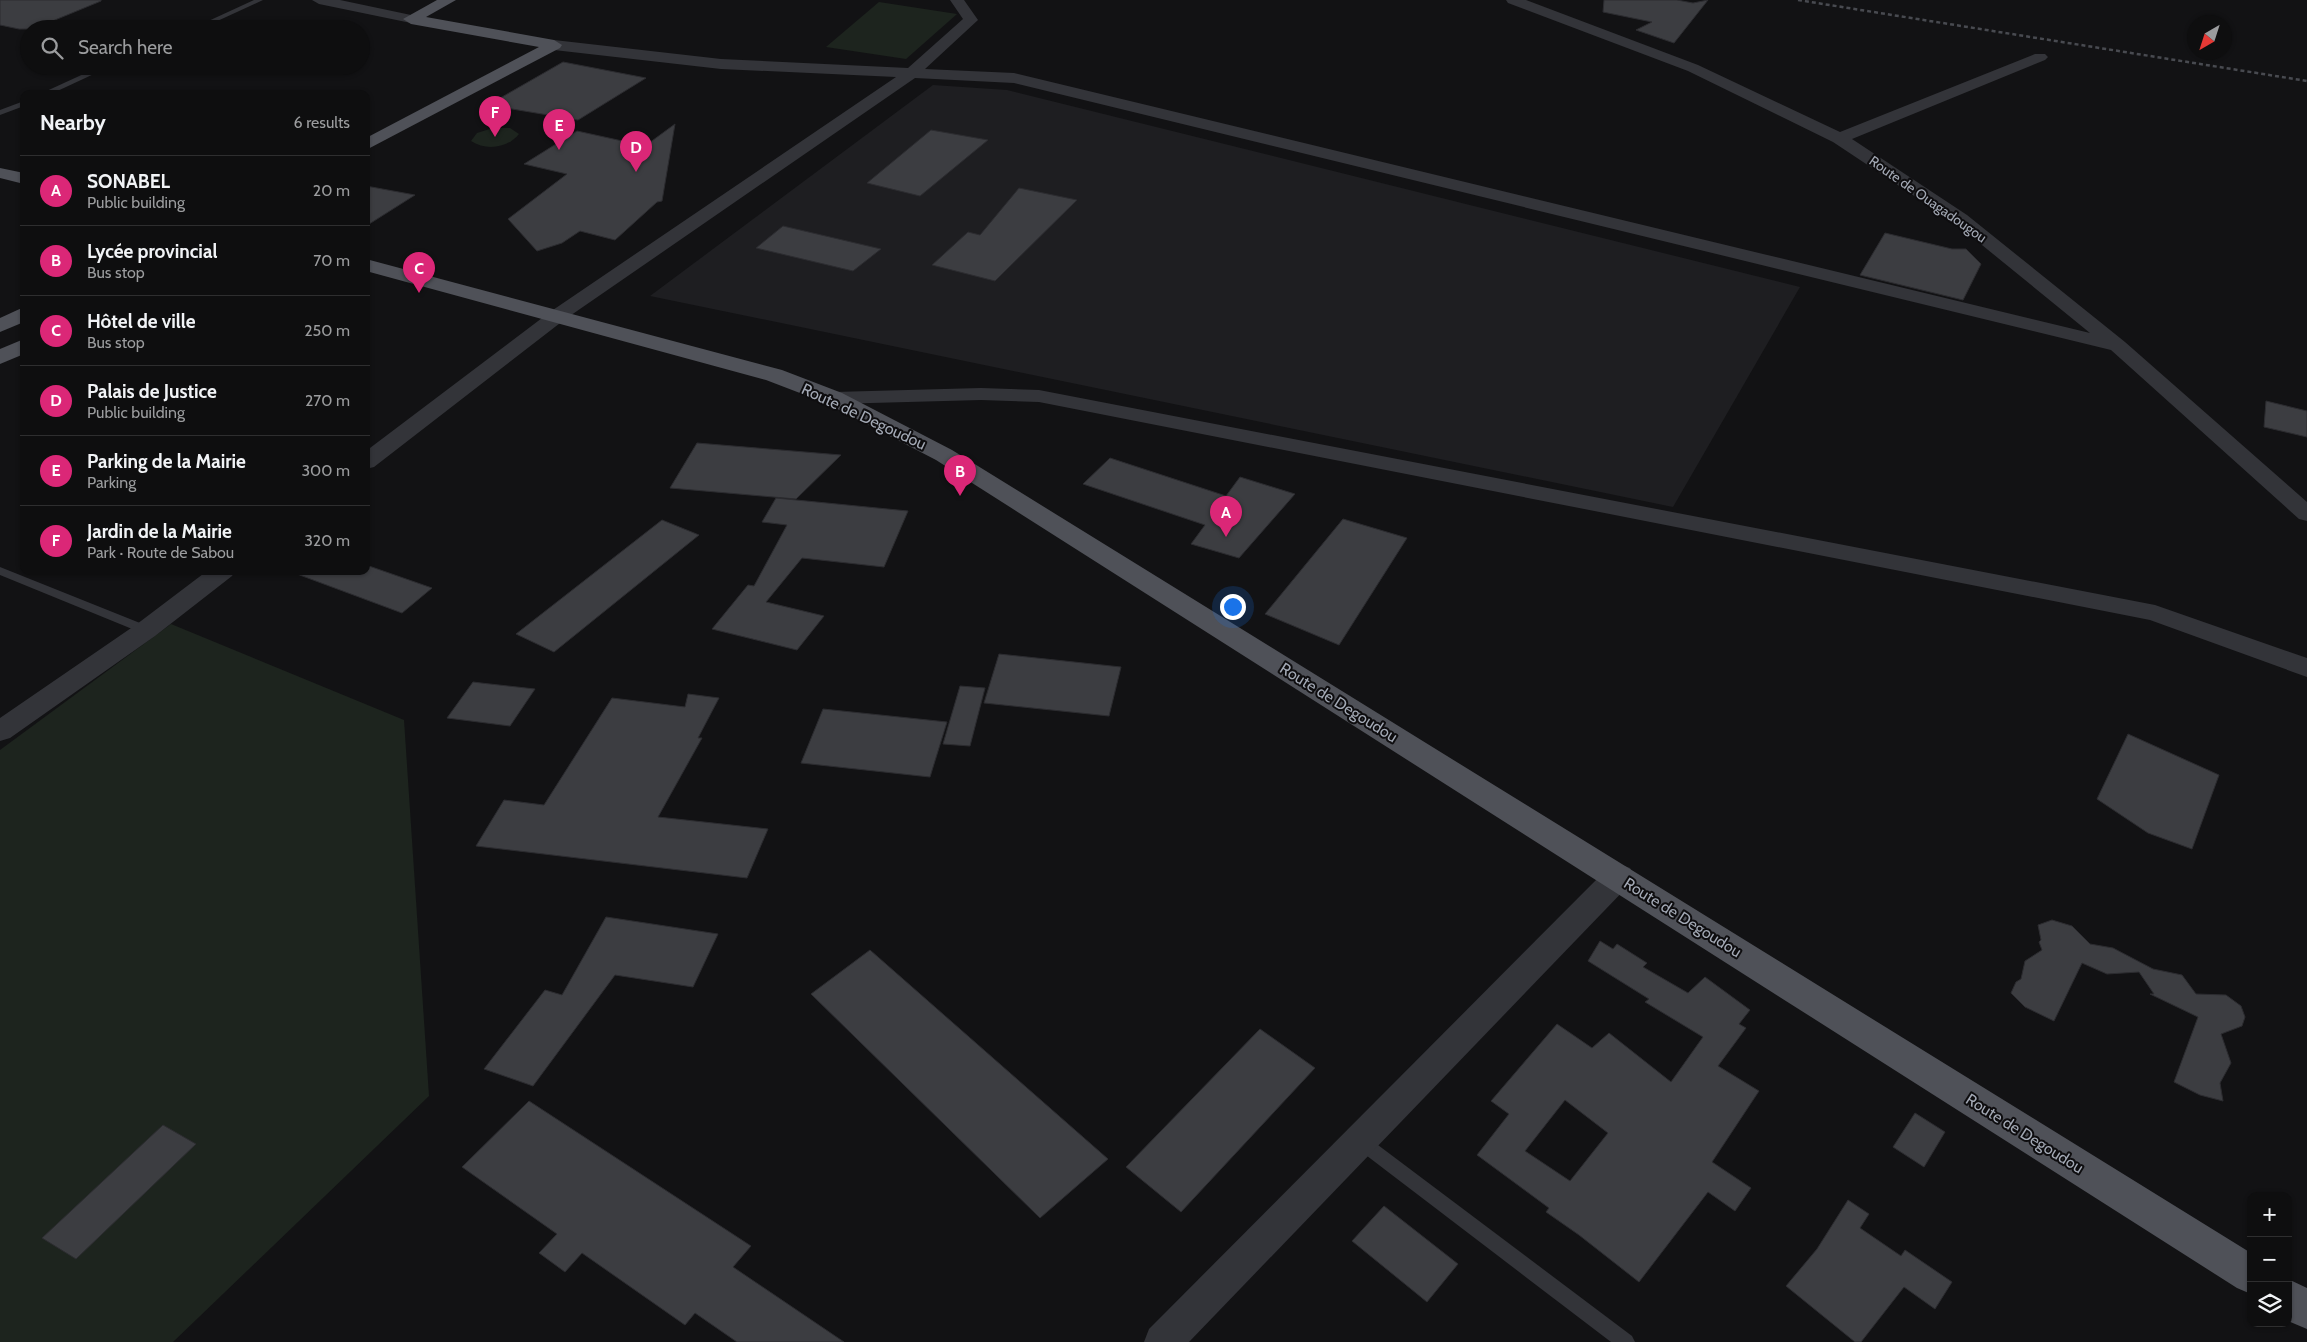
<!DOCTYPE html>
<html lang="en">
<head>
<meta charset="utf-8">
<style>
  :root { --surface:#0e0e0f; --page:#171718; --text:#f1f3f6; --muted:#9b9c9e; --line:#2e2e2f; --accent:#db2777 }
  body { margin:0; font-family:Cabin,sans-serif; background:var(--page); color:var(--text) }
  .controls { position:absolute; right:15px; bottom:15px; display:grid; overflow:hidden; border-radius:10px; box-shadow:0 1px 4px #0004 }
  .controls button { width:45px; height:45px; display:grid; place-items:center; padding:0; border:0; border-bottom:1px solid var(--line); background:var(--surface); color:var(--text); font:25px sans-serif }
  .compass { position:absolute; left:2187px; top:15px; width:45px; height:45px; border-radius:50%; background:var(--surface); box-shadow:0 1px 4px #0004; rotate:219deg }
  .you { position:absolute; left:1232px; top:606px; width:18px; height:18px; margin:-12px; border:4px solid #fff; border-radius:50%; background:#1a73e8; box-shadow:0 0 0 8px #1a73e833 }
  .badge { display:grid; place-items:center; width:32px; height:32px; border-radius:50%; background:var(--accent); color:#fff; font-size:16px; font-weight:700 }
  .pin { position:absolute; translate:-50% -41px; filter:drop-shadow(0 1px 2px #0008) }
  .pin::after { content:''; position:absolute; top:26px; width:18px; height:15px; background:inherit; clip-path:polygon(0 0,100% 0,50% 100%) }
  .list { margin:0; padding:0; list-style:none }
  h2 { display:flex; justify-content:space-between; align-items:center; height:65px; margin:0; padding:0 20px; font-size:21px }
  h2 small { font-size:16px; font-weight:400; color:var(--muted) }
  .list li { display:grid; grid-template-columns:32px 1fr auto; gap:15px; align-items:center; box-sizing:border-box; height:70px; padding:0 20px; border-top:1px solid var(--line) }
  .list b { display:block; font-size:19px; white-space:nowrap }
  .list p { margin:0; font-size:16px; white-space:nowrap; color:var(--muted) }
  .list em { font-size:16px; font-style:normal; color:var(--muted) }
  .icon { flex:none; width:28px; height:28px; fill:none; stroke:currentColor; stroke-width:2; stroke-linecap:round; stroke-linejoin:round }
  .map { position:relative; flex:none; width:2307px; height:1342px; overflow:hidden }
  .search { position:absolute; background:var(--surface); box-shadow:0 1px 4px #0004; left:20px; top:20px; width:350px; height:55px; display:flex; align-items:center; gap:12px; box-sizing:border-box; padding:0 18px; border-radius:28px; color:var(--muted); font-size:19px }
  .panel { position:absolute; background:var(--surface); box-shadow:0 1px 4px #0004; left:20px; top:90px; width:350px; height:485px; border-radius:10px }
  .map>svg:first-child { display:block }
  .built { fill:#1e1e21 }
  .green { fill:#1d241e }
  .building { fill:#3c3d41; stroke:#2c2c30; fill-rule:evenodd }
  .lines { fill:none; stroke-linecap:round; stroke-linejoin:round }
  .service { fill:#333439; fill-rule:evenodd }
  .minor { fill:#333439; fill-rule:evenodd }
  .primary { fill:#4f5158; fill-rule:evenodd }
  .rail { stroke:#484a50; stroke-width:2.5; stroke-dasharray:4 3; stroke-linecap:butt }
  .labels { text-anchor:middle; stroke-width:4; stroke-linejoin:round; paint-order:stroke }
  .far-street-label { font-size:14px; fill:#a3a9b5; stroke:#0e0d0f }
  .street-label { font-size:16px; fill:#a3a9b5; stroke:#0e0d0f }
</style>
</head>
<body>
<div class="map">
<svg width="2307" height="1342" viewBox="0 0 2307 1342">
  <rect width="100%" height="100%" fill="#121214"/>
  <path class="built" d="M933,85L1007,90L1800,287L1673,507L650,296Z"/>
  <g class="green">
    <path d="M879,2L957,14L906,59L826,47Z"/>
    <path d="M493,128H510L519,134C508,148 486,151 471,141L477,133Z"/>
    <path d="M171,624L404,720L429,1096L173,1342H0V750Z"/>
  </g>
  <g class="building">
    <path d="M0,0H101V1L33,29H19L0,25Z"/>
    <path d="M1604,0H1677L1693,3L1708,0L1674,43L1636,30L1652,22L1603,12Z"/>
    <path d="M563,62L646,78L578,120L488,105Z"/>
    <path d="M675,124L662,201L657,202L615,240L580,231L562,243L537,251L508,219L567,174L524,164L577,131L645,146Z"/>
    <path d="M931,130L988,140L920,196L867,183Z"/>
    <path d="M366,186L415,195L366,226Z"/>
    <path d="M1019,188L1077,200L995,281L932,265L968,232L980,235Z"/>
    <path d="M783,226L881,249L853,271L756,248Z"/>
    <path d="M1885,233L1952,249H1966L1981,264L1963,300L1860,275Z"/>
    <path d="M2266,401L2307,411V437L2264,427Z"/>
    <path d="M697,443L841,455L796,499L670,488Z"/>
    <path d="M1110,458L1226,496L1240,477L1295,494L1239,558L1191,544L1205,525L1083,484Z"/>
    <path d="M776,498L908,511L884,567L802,558L766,602L824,616L797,650L712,629L748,585L754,586L787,525L762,522Z"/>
    <path d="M1343,519L1407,538L1339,645L1265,614Z"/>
    <path d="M662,520L699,535L554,652L516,634Z"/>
    <path d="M366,565L432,588L402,613L297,574L298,571H366Z"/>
    <path d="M999,654L1121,667L1109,716L984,703Z"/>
    <path d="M473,682L481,683L535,689L510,726L447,718Z"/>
    <path d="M960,686L985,688L970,746L943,744Z"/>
    <path d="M688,694L719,698L698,738H702L658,817L768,829L747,878L476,846L504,800L544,805L612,698L685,707Z"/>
    <path d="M823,709L947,722L930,777L801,763Z"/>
    <path d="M2128,734L2219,775L2192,849L2148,833L2097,799Z"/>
    <path d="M606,917L718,934L693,987L615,975L533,1086L484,1069L545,990L562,995Z"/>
    <path d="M2052,920L2072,926L2090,944L2113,948L2153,969L2182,975L2196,994L2226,995L2241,1006L2245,1017L2242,1026L2221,1034L2231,1063L2220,1083L2223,1101L2200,1095L2174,1082L2198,1017L2150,994H2154L2139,972L2107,974L2082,963L2054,1021L2025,1007L2011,993L2016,982L2021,979L2025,961L2042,950L2039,942L2041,940L2038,925Z"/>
    <path d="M1600,941L1613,949L1617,944L1647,963L1643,967L1688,993L1705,977L1750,1010L1739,1024L1746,1028L1718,1066L1759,1091L1712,1162L1751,1188L1735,1211L1708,1192L1639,1282L1579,1235L1546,1212L1549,1208L1477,1155L1509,1114L1491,1101L1557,1024L1592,1048L1609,1033L1671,1082L1703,1037L1645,1002L1649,999L1588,961ZM1565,1100L1608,1133L1570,1181L1525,1151Z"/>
    <path d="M870,950L1108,1159L1040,1218L811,994Z"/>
    <path d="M1260,1029L1315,1068L1181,1212L1126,1167Z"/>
    <path d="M529,1101L751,1246L733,1267L844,1342H737L695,1313L685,1325L582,1253L565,1272L539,1253L557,1234L462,1167Z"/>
    <path d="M1915,1113L1945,1132L1924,1167L1893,1147Z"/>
    <path d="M163,1125L196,1144L76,1259L42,1238Z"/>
    <path d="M1848,1200L1869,1214L1860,1228L1901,1256L1905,1250L1952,1282L1935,1309L1904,1287L1861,1342H1855L1786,1286L1817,1249Z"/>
    <path d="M1384,1206L1458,1264L1427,1302L1352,1241Z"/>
  </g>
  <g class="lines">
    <g class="service">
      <path d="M254,0H263L200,29H191Z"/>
      <path d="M101,66H111L51,94H40Z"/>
      <path d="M24,101V106L0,115V110Z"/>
      <path d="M0,567L150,627L152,630L150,633H142L0,575Z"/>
      <path d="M1360,1134L1366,1136L1632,1336L1635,1342H1611L1354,1146L1352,1141L1354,1136Z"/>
    </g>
    <g class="minor">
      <path d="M312,0H340L411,15L418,19L411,23L319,4Z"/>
      <path d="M950,0H964L978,20L925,69L1014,73L2090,333L1955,223L1833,142L1688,71L1508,3L1506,0H1526L1698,65L1840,132L2035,54H2045L2048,57L2045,60L1852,139L1967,215L2125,342L2307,502V521L2299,519L2111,350L1014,83L915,78L564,320L374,467L366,469V451L550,312L896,77L721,69L554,50L549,48L546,45L549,42L554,40L721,59L908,68L963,19Z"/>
      <path d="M981,388L1039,390L2155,605L2307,658V677L2150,620L1039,402L981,400L834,404L826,403L823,398L826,393L834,392Z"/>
      <path d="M207,571H235L232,576L155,636L10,738L0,741V718L137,624Z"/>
      <path d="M1619,864L1630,868L1634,876L1630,884L1189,1342H1144L1149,1329L1608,868Z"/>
    </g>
    <g class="primary">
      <path d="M437,0H456L426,17L554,40L562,45L560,48L366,150V138L539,47L411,24L403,19Z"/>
      <path d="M0,168L24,173V184L0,178Z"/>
      <path d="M366,259L782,370L842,393L952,450L2251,1253V1294L2237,1288L936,460L826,403L766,380L366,271Z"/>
      <path d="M24,307V322L0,332V318Z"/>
      <path d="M24,339V354L0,364V349Z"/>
      <path d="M2288,1279L2307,1288V1329L2288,1321Z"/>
    </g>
    <path class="rail" d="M1798,0L2307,81"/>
  </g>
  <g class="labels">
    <g class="far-street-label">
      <text transform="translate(1928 199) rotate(35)" y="5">Route de Ouagadougou</text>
    </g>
    <g class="street-label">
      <text transform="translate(864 416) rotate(25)" y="6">Route de Degoudou</text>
      <text transform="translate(1339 702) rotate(32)" y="6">Route de Degoudou</text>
      <text transform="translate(1683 917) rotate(32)" y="6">Route de Degoudou</text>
      <text transform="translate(2025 1133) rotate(32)" y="6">Route de Degoudou</text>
    </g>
  </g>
</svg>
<div class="controls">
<button>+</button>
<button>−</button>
<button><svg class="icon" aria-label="layers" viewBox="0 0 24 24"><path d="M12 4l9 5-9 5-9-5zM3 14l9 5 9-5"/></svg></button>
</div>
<svg class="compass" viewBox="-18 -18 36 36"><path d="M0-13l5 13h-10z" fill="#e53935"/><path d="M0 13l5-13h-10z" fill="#9b9c9e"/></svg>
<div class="you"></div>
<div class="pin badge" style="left:1226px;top:537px">A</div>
<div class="pin badge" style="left:960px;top:496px">B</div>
<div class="pin badge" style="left:419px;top:293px">C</div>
<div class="pin badge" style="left:636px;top:172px">D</div>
<div class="pin badge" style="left:559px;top:150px">E</div>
<div class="pin badge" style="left:495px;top:137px">F</div>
<div class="search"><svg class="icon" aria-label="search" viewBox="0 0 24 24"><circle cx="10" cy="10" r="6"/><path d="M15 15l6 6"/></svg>Search here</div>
<section class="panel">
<h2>Nearby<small>6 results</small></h2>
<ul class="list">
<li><span class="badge">A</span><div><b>SONABEL</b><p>Public building</p></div><em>20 m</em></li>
<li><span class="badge">B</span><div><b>Lycée provincial</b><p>Bus stop</p></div><em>70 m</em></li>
<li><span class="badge">C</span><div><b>Hôtel de ville</b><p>Bus stop</p></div><em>250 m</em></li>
<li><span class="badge">D</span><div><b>Palais de Justice</b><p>Public building</p></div><em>270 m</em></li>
<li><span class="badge">E</span><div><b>Parking de la Mairie</b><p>Parking</p></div><em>300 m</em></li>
<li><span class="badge">F</span><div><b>Jardin de la Mairie</b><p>Park · Route de Sabou</p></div><em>320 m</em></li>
</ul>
</section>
</div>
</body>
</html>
